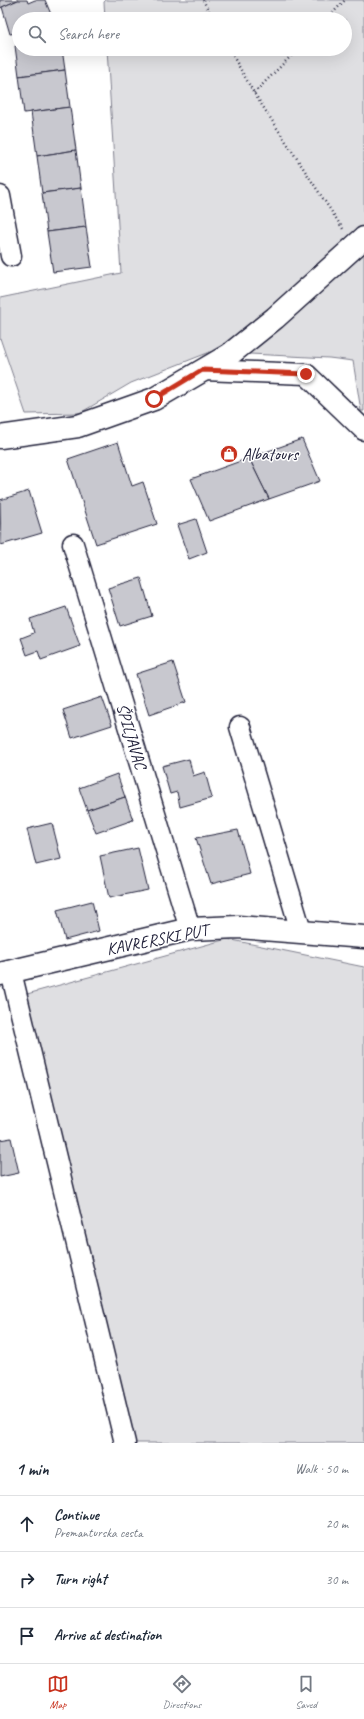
<!DOCTYPE html>
<html lang="en">
<head>
<meta charset="utf-8">
<style>
  :root { --surface:#fff; --page:#f2f2f3; --text:#1f2937; --muted:#747a83; --line:#e0e1e3; --accent:#c8321e }
  body { margin:0; font-family:Caveat,sans-serif; background:var(--page); color:var(--text) }
  .stop { position:absolute; width:12px; height:12px; margin:-9px; border:3px solid #c8321e; border-radius:50%; background:#fff }
  .stop.end { background:#c8321e; border-color:#fff; box-shadow:0 1px 4px #0008 }
  .list { margin:0; padding:0; list-style:none }
  h2 { display:flex; justify-content:space-between; align-items:center; height:52px; margin:0; padding:0 16px; font-size:17px }
  h2 small { font-size:13px; font-weight:400; color:var(--muted) }
  .list li { display:grid; grid-template-columns:26px 1fr auto; gap:12px; align-items:center; box-sizing:border-box; height:56px; padding:0 16px; border-top:1px solid var(--line) }
  .list b { display:block; font-size:15px; white-space:nowrap }
  .list p { margin:0; font-size:13px; white-space:nowrap; color:var(--muted) }
  .list em { font-size:13px; font-style:normal; color:var(--muted) }
  .icon { flex:none; width:22px; height:22px; fill:none; stroke:currentColor; stroke-width:2; stroke-linecap:round; stroke-linejoin:round }
  .map { position:relative; flex:none; width:364px; height:1443px; overflow:hidden }
  .search { position:absolute; background:var(--surface); box-shadow:0 4px 16px #0002; left:12px; right:12px; top:12px; height:44px; display:flex; align-items:center; gap:10px; box-sizing:border-box; padding:0 14px; border-radius:22px; color:var(--muted); font-size:15px }
  .sheet { height:220px; background:var(--surface) }
  nav { display:flex; justify-content:space-around; align-items:center; box-sizing:border-box; height:56px; border-top:1px solid var(--line); background:var(--surface); font-size:11px; color:var(--muted) }
  nav a { display:grid; justify-items:center; gap:2px }
  nav .on { color:var(--accent) }
  .map>svg:first-child { display:block }
  .green { fill:#dfdfe2; stroke:#80808e }
  .building { fill:#c8c8cf; stroke:#22223b }
  .lines { fill:none; stroke-linecap:round; stroke-linejoin:round }
  .minor-casing { stroke:#22223b; stroke-width:23 }
  .major-casing { stroke:#22223b; stroke-width:25 }
  .path { stroke:#22223b; stroke-width:2.5; stroke-dasharray:1 3; stroke-linecap:butt }
  .minor { stroke:#fff; stroke-width:20 }
  .major { stroke:#fff; stroke-width:22 }
  .route { stroke:#c8321e; stroke-width:5 }
  .labels { text-anchor:middle; stroke-width:3; stroke-linejoin:round; paint-order:stroke }
  .poi-label { font-size:17px; fill:#22223b; stroke:#fff; text-anchor:start }
  .street-label { font-size:17px; fill:#22223b; stroke:#fff }
</style>
</head>
<body>
<div class="map">
<svg width="364" height="1443" viewBox="0 0 364 1443">
  <rect width="100%" height="100%" fill="#fff"/>
  <filter id="ink" filterUnits="userSpaceOnUse"><feTurbulence type="fractalNoise" baseFrequency=".025" numOctaves="2"/><feDisplacementMap in="SourceGraphic" scale="8" xChannelSelector="R" yChannelSelector="G"/><feConvolveMatrix kernelMatrix="1 2 1 2 8 2 1 2 1" color-interpolation-filters="sRGB"/></filter>
  <g filter="url(#ink)">
    <g class="green">
      <path d="M106,0H364V411H361L353,361L329,358L210,352L131,383L80,413L26,414L0,338V298L121,273L107,49H345V19H105L104,2Z"/>
      <path d="M227,939L364,967V1443H135L86,1257L27,994Z"/>
    </g>
    <g class="building">
      <path d="M0,0H18L0,8Z"/>
      <path d="M18,0H27L28,3L35,0H45L53,19H19V39L16,33L10,34L2,7Z"/>
      <path d="M19,45V49H62L65,70L19,76L15,46Z"/>
      <path d="M65,70L70,107L24,113L19,76Z"/>
      <path d="M70,107L76,150L37,156L31,112Z"/>
      <path d="M76,150L81,188L42,193L37,156Z"/>
      <path d="M81,188L86,227L47,232L42,193Z"/>
      <path d="M86,227L92,267L53,272L47,232Z"/>
      <path d="M302,439L320,481L269,499L249,458Z"/>
      <path d="M118,442L132,486L143,482L157,524L96,544L68,459Z"/>
      <path d="M249,458L269,499L209,521L191,479Z"/>
      <path d="M29,491L42,533L1,545L0,500Z"/>
      <path d="M196,519L207,552L189,559L177,525Z"/>
      <path d="M141,578L152,616L120,626L108,588Z"/>
      <path d="M66,607L80,646L41,660L38,651L27,655L21,638L34,633L30,619Z"/>
      <path d="M173,662L186,702L149,715L136,674Z"/>
      <path d="M102,697L112,725L72,738L63,710Z"/>
      <path d="M189,759L193,776L205,772L212,798L180,807L177,792L170,794L162,766Z"/>
      <path d="M117,774L125,797L87,810L79,788Z"/>
      <path d="M125,797L133,820L96,833L87,810Z"/>
      <path d="M52,823L61,859L36,865L27,829Z"/>
      <path d="M238,830L250,874L211,884L196,838Z"/>
      <path d="M138,848L148,890L109,898L100,856Z"/>
      <path d="M92,901L99,931L65,940L57,910Z"/>
      <path d="M11,1138L19,1173L0,1177V1140Z"/>
    </g>
    <g class="lines">
      <defs>
        <g id="minor">
          <path d="M0,196L11,256"/>
          <path d="M203,370L306,374L364,430"/>
          <path d="M73,544L190,929"/>
          <path d="M240,727L301,931"/>
          <path d="M11,972L125,1443"/>
        </g>
        <g id="major">
          <path d="M0,437L78,426L154,399L229,355L275,318L364,238"/>
          <path d="M0,974L190,929L238,927L364,937"/>
        </g>
      </defs>
      <use href="#minor" class="minor-casing"/>
      <use href="#major" class="major-casing"/>
      <g class="path">
        <path d="M203,0L213,19"/>
        <path d="M327,19L345,0"/>
        <path d="M229,49L254,93L343,229"/>
        <path d="M254,93L298,49"/>
      </g>
      <use href="#minor" class="minor"/>
      <use href="#major" class="major"/>
    </g>
  </g>
  <g class="lines" filter="url(#ink)">
    <path class="route" d="M154,399L202,370L306,374"/>
  </g>
  <defs>
    <symbol id="shop-disc" viewBox="-11 -11 22 22"><circle r="9.5" fill="#c8321e" stroke="#fff"/><path d="M-5-2.5h2.3a2.7 3.5 0 0 1 5.4 0H5L5.5 6h-11ZM-1.5-2.5h3a1.5 2.3 0 0 0-3 0Z" fill="#fff"/></symbol>
  </defs>
  <g fill-rule="evenodd">
    <use href="#shop-disc" x="219" y="444" width="20" height="20"/>
  </g>
  <g class="labels">
    <g class="poi-label">
      <text x="242" y="460">Albatours</text>
    </g>
    <g class="street-label">
      <text transform="translate(132 736) rotate(73)" y="6">ŠPILJAVAC</text>
      <text transform="translate(157 939) rotate(-11)" y="6">KAVRERSKI PUT</text>
    </g>
  </g>
</svg>
<div class="stop" style="left:154px;top:399px"></div>
<div class="stop end" style="left:306px;top:374px"></div>
<div class="search"><svg class="icon" aria-label="search" viewBox="0 0 24 24"><circle cx="10" cy="10" r="6"/><path d="M15 15l6 6"/></svg>Search here</div>
</div>
<section class="sheet">
<h2>1 min<small>Walk · 50 m</small></h2>
<ul class="list">
<li><svg class="icon" aria-label="ahead" viewBox="0 0 24 24"><path d="M12 20V5M6 11l6-6 6 6"/></svg><div><b>Continue</b><p>Premanturska cesta</p></div><em>20 m</em></li>
<li><svg class="icon" aria-label="right" viewBox="0 0 24 24"><path d="M7 20v-9h11M14 6l5 5-5 5"/></svg><div><b>Turn right</b></div><em>30 m</em></li>
<li><svg class="icon" aria-label="arrive" viewBox="0 0 24 24"><path d="M6 21V4h12l-3 4 3 4H6"/></svg><div><b>Arrive at destination</b></div></li>
</ul>
</section>
<nav>
<a class="on"><svg class="icon" aria-label="map" viewBox="0 0 24 24"><path d="M3 6l6-2 6 2 6-2v14l-6 2-6-2-6 2zM9 4v14M15 6v14"/></svg>Map</a>
<a><svg class="icon" aria-label="directions" viewBox="0 0 24 24"><path d="M12 3l9 9-9 9-9-9zM9 14v-3h6M13 9l2 2-2 2"/></svg>Directions</a>
<a><svg class="icon" aria-label="saved" viewBox="0 0 24 24"><path d="M7 4h10v16l-5-4-5 4z"/></svg>Saved</a>
</nav>
</body>
</html>
